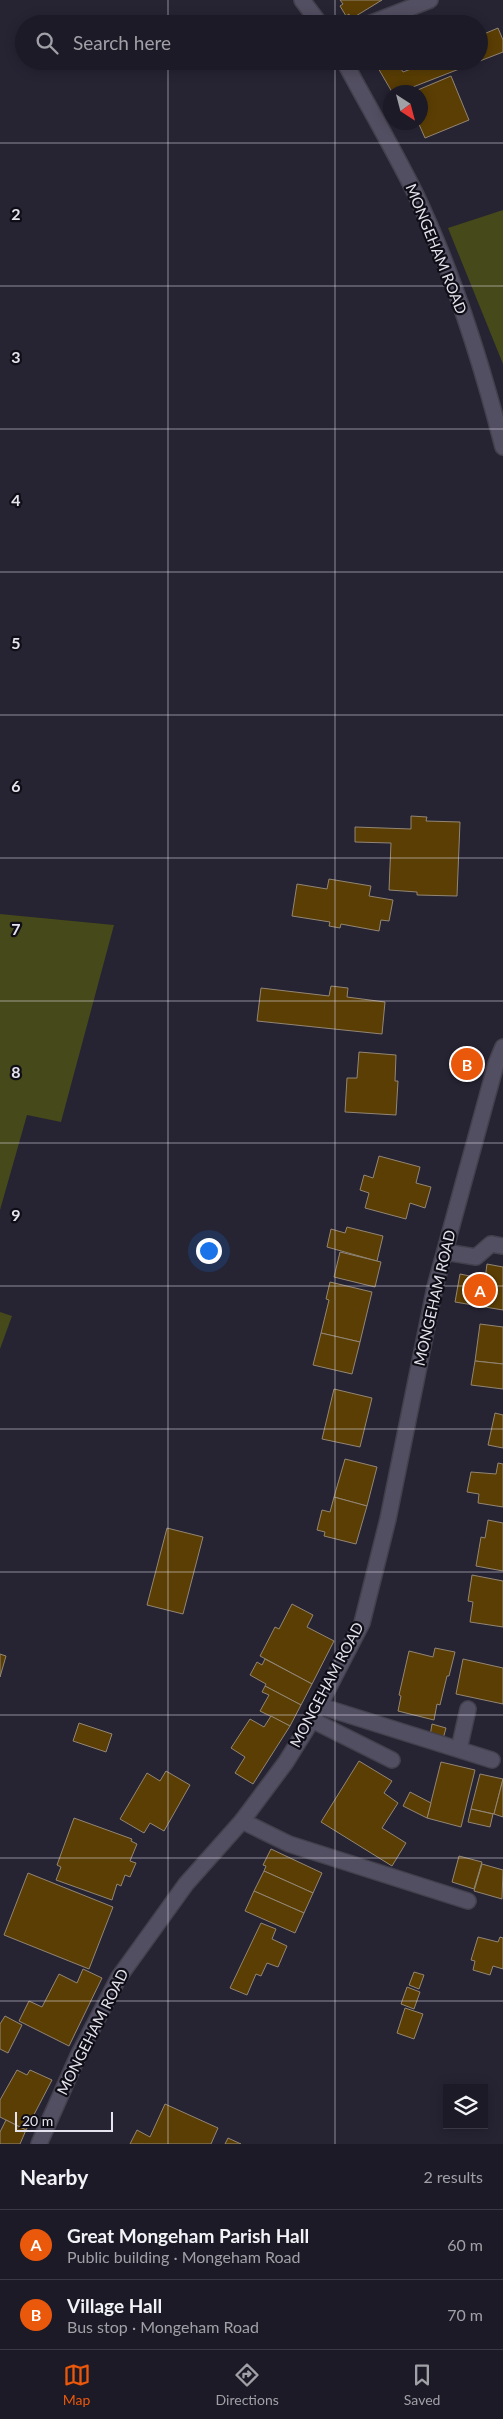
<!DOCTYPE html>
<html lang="en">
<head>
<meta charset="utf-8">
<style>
  :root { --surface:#1c1a26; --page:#25232e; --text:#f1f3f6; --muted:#a0a1a7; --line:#3a3843; --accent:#ea580c }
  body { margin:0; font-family:Lato,sans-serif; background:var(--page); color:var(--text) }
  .controls { position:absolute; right:15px; bottom:15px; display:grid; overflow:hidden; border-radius:0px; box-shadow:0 2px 12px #0003 }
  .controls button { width:45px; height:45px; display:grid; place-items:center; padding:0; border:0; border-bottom:1px solid var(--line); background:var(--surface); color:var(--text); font:25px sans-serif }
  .compass { position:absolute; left:383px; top:85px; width:45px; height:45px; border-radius:50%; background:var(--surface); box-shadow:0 2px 12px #0003; rotate:144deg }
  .scale { position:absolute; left:15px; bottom:12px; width:98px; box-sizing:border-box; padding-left:5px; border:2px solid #e5e3ee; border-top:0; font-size:14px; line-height:18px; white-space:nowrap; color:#e5e3ee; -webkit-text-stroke:4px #0f0d15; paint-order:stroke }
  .you { position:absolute; left:208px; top:1250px; width:18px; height:18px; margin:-12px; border:4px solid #fff; border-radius:50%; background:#1a73e8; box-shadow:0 0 0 8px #1a73e833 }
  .badge { display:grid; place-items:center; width:32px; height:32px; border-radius:50%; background:var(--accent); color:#fff; font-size:16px; font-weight:700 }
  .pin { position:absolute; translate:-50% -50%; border:2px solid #fff; box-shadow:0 1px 5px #0006 }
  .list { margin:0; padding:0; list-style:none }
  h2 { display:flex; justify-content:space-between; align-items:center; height:65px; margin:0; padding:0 20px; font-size:21px }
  h2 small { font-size:16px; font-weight:400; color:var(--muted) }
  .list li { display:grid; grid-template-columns:32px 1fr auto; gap:15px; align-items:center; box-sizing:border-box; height:70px; padding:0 20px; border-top:1px solid var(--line) }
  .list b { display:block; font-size:19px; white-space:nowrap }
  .list p { margin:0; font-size:16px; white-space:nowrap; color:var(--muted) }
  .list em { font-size:16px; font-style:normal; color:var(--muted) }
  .icon { flex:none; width:28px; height:28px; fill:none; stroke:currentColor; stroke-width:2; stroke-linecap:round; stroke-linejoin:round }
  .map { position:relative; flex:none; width:503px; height:2144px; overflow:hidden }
  .search { position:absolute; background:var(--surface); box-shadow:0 2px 12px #0003; left:15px; right:15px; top:15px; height:55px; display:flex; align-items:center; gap:12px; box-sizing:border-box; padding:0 18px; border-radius:28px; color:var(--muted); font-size:19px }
  .sheet { height:205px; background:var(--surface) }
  nav { display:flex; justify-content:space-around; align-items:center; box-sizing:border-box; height:70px; border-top:1px solid var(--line); background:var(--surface); font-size:14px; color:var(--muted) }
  nav a { display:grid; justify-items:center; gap:2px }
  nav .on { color:var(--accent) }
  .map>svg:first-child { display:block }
  .green { fill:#46491a }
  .building { fill:#5b3e04; stroke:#928674 }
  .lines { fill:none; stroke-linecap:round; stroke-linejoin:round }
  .minor-casing { stroke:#43404d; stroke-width:18 }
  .minor { stroke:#534f62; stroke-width:15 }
  .grid { fill:none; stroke:#e5e3ee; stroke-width:1; stroke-opacity:0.55 }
  .labels { text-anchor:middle; stroke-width:4.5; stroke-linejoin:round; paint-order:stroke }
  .street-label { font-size:15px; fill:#e5e3ee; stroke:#0f0d15 }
  .grid-label { font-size:16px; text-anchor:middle; font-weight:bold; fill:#e5e3ee; stroke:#0f0d15; stroke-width:4.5; stroke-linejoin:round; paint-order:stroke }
</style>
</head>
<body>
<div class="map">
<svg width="503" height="2144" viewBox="0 0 503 2144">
  <rect width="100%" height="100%" fill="#262333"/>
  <g class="green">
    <path d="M503,210V364L448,228Z"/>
    <path d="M0,914L114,925L61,1122L27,1115L0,1210Z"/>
    <path d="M0,1312L12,1316L0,1349Z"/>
  </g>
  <g class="building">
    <path d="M340,0H382L351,19L349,14L346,16L340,6L343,4Z"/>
    <path d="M498,28L503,40V52L400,92H392L374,61H396L403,72L424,64L423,61H479V36Z"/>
    <path d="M451,76L469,120L425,138L418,122H420V92H413Z"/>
    <path d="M411,816L427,817L426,821L460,822L457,896L417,895V892L389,890L391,843L355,842V827L411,829Z"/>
    <path d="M329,879L371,886L369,896L393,900L389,921L381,920L379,931L341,924L340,928L329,926L330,922L292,916L297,884L327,889Z"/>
    <path d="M331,986L348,988L347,997L385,1002L382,1034L257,1021L261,988L329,996Z"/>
    <path d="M359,1052L396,1055L395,1081H398L396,1115L345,1112L347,1078H357Z"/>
    <path d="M379,1156L420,1167L416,1183L431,1187L425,1208L410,1203L406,1219L365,1208L369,1193L360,1190L364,1175L373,1178Z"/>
    <path d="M347,1227L383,1236L377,1261L327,1247L331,1229L345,1233Z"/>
    <path d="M340,1252L381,1262L375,1287L334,1277Z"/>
    <path d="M487,1264L503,1267V1310L455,1302L460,1274L485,1279Z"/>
    <path d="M330,1282L372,1292L360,1342L321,1333L329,1300L326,1299Z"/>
    <path d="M480,1324L503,1327V1364L475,1361Z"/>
    <path d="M321,1333L360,1342L352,1374L313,1365Z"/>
    <path d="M475,1361L503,1364V1389L471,1385Z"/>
    <path d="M334,1389L372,1398L360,1447L322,1439Z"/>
    <path d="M495,1413L503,1415V1448L488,1445Z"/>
    <path d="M345,1459L377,1467L367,1506L334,1497Z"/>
    <path d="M498,1463L503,1464V1507L478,1503L479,1494L467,1492L471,1472L496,1474Z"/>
    <path d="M334,1497L367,1506L356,1544L324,1536L325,1532L317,1530L322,1510L330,1512Z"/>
    <path d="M488,1520L503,1523V1571L476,1566L481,1537L485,1538Z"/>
    <path d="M167,1528L203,1537L183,1614L147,1605Z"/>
    <path d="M472,1575L503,1581V1627L470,1622L473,1602L468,1601Z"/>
    <path d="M292,1604L313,1615L307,1627L334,1641L312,1684L260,1656L275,1627L279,1629Z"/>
    <path d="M435,1648L455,1652L449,1676H447L440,1705L437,1704L434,1720L398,1711L401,1696L399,1695L409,1651L433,1657Z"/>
    <path d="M0,1654L6,1656L0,1677Z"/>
    <path d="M265,1659L312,1684L301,1705L265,1686L266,1684L250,1675L257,1662L262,1665Z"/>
    <path d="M463,1659L503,1668V1704L456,1694Z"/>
    <path d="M265,1686L301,1705L290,1726L260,1711L269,1695L262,1692Z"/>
    <path d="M271,1716L290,1726L253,1784L235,1773L245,1757L231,1748L250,1719L264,1727Z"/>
    <path d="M79,1723L112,1734L106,1752L73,1741Z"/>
    <path d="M432,1724L446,1728L443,1739L430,1736Z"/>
    <path d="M359,1761L392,1781L384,1793L398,1803L382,1828L406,1843L392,1866L321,1822Z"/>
    <path d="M441,1762L475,1770L461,1827L427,1818Z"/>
    <path d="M166,1771L190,1785L164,1831L150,1823L144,1833L120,1819L147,1773L160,1781Z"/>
    <path d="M480,1774L503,1779L494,1814L471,1809Z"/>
    <path d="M503,1779V1817L494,1814Z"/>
    <path d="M410,1792L431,1803L427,1818L403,1806Z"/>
    <path d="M471,1809L493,1814L490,1827L468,1822Z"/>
    <path d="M74,1818L132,1839L131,1841L137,1844L130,1861L136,1863L130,1877L125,1875L121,1886L117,1884L112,1900L56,1880L61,1867L57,1865Z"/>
    <path d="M271,1849L322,1873L313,1893L264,1871L266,1866L263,1865Z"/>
    <path d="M459,1856L482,1862L474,1889L452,1882Z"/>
    <path d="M482,1864L503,1870L502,1899L474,1891Z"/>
    <path d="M264,1871L313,1893L304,1913L254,1891Z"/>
    <path d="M28,1873L113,1907L89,1969L4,1935Z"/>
    <path d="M254,1891L304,1913L295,1933L245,1911Z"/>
    <path d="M261,1923L276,1929L272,1939L287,1946L278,1967L267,1963L261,1976L256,1974L247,1995L230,1988Z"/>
    <path d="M478,1937L498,1942L500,1937L503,1938V1969L493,1966L490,1975L473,1970L475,1961L471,1960Z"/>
    <path d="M83,1969L102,1978L69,2046L19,2021L29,2001L42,2007L59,1974L77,1983Z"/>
    <path d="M414,1972L424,1975L419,1989L409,1985Z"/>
    <path d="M407,1987L420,1992L414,2009L401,2004Z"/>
    <path d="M405,2008L423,2014L414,2039L397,2033Z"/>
    <path d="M5,2016L22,2025L8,2053L0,2049V2024Z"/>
    <path d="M17,2070L27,2075L30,2070L52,2080L26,2130L0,2117V2100Z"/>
    <path d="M165,2104L218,2128L211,2144H130L137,2130L150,2137Z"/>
    <path d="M6,2120L26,2130L20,2144H0V2132Z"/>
    <path d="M228,2138L241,2144H225Z"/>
  </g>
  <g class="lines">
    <defs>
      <g id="minor">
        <path d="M302,0L320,24"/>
        <path d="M369,24L430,0"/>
        <path d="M344,61C368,106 394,150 416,195C454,275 481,361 503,447"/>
        <path d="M445,1252L476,1257L491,1244L503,1246"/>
        <path d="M320,1706L492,1760"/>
        <path d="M312,1720L392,1760"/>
        <path d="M459,1749L468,1709"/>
        <path d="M242,1821L289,1844L468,1901"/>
        <path d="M39,2144L78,2056L119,1977L186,1884L242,1821L286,1762L312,1720L362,1623L388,1519L435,1287L496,1064L503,1047"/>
      </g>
    </defs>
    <use href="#minor" class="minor-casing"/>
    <use href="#minor" class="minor"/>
  </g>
  <path class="grid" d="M168,0V24M335,0V24M168,61V2144M335,61V2144M0,143H503M0,286H503M0,429H503M0,572H503M0,715H503M0,858H503M0,1001H503M0,1143H503M0,1286H503M0,1429H503M0,1572H503M0,1715H503M0,1858H503M0,2001H503"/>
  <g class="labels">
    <g class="street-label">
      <text transform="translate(436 249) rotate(68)" y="5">MONGEHAM ROAD</text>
      <text transform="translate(435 1298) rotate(-77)" y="5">MONGEHAM ROAD</text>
      <text transform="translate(327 1685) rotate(-62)" y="5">MONGEHAM ROAD</text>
      <text transform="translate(93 2032) rotate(-63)" y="5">MONGEHAM ROAD</text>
    </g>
  </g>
  <g class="grid-label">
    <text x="16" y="220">2</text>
    <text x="16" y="363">3</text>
    <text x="16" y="506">4</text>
    <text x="16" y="649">5</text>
    <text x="16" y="792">6</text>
    <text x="16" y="935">7</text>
    <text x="16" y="1078">8</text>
    <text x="16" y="1221">9</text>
  </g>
</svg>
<div class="controls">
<button><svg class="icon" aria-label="layers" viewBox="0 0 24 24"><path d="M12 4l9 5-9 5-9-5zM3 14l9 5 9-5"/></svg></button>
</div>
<svg class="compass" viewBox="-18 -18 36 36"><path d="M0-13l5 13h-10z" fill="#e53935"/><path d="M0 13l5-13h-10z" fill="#a0a1a7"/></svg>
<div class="scale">20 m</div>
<div class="you"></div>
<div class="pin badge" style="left:480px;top:1290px">A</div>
<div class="pin badge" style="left:467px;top:1064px">B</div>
<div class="search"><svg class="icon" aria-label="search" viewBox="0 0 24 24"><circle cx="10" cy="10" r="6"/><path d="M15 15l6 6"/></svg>Search here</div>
</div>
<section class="sheet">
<h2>Nearby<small>2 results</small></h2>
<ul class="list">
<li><span class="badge">A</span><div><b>Great Mongeham Parish Hall</b><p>Public building · Mongeham Road</p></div><em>60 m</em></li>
<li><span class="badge">B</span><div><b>Village Hall</b><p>Bus stop · Mongeham Road</p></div><em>70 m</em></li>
</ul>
</section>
<nav>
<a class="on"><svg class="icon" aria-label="map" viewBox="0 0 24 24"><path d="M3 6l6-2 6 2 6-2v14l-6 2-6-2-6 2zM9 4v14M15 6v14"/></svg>Map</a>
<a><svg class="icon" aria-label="directions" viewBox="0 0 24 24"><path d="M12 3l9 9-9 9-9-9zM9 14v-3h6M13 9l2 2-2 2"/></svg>Directions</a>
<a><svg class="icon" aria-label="saved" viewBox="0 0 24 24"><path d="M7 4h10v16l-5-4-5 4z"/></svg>Saved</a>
</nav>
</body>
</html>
